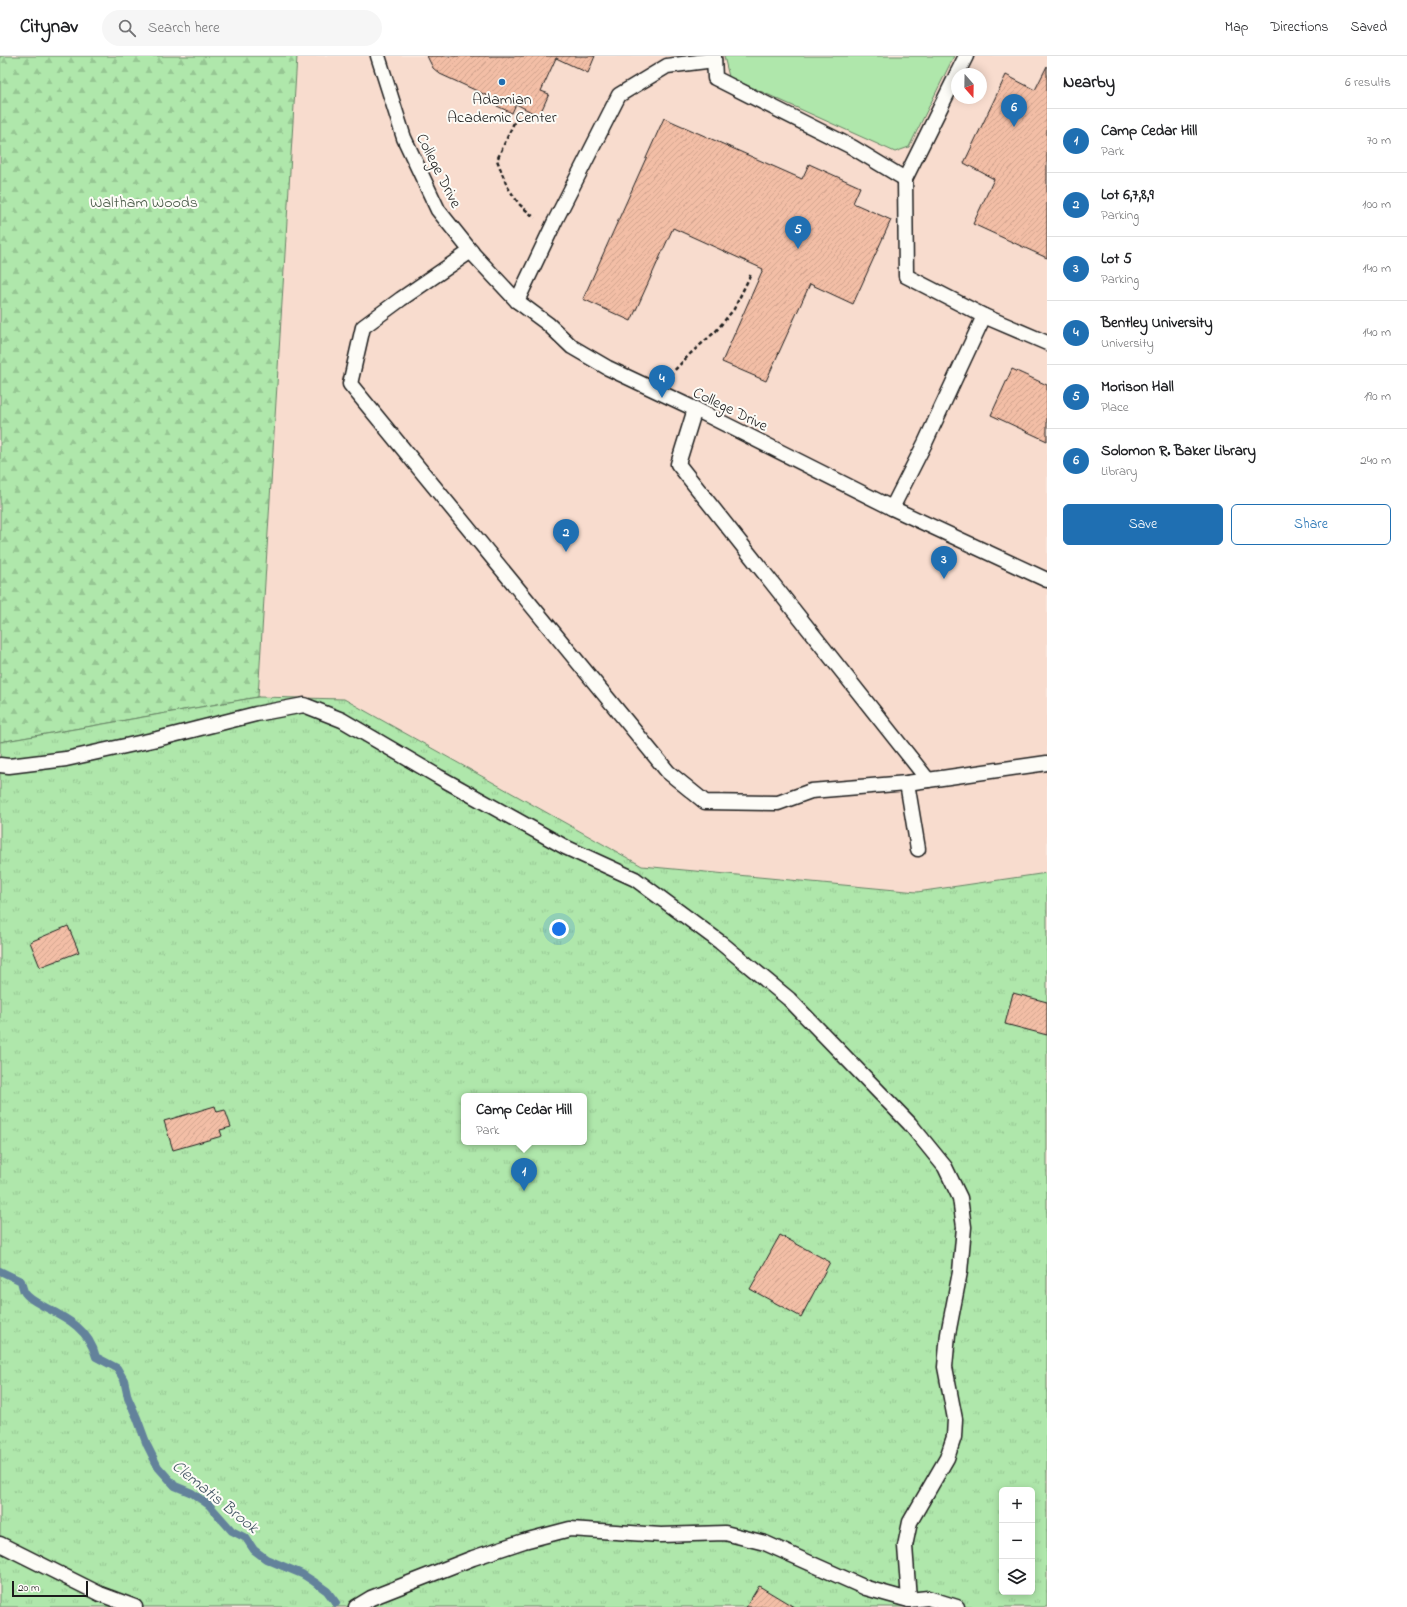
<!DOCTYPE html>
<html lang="en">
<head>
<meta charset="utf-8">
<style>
  :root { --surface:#fff; --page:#f6f6f6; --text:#202124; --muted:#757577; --line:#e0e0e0; --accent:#1f6fb2 }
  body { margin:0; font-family:"Indie Flower",sans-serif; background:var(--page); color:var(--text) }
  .controls { position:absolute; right:12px; bottom:12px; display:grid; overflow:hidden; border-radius:6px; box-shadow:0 2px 10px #0003 }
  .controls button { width:36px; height:36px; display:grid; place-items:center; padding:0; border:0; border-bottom:1px solid var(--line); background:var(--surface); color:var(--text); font:20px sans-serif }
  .compass { position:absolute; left:951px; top:12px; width:36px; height:36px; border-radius:50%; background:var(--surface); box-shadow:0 2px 10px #0003; rotate:160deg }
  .scale { position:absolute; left:12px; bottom:10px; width:76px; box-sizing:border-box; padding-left:4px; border:2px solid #1c1c1c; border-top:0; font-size:11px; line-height:14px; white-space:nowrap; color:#1c1c1c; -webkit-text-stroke:3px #fdfcf7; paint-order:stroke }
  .you { position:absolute; left:559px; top:873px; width:14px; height:14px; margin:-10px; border:3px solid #fff; border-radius:50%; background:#1a73e8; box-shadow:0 0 0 6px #1a73e833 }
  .badge { display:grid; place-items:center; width:26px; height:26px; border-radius:50%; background:var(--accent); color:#fff; font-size:13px; font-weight:700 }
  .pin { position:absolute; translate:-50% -33px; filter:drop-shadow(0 1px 2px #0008) }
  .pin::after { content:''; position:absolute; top:21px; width:14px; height:12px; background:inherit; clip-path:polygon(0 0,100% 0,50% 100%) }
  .popup { position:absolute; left:461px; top:1037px; width:126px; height:52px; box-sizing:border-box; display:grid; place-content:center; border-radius:6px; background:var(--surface); filter:drop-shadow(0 1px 3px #0005); font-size:13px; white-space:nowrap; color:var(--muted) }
  .popup b { font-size:15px; color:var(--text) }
  .popup::after { content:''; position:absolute; left:50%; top:100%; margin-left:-8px; border:8px solid transparent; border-top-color:var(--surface) }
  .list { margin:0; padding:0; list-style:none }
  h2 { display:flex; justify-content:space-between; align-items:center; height:52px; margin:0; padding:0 16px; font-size:17px }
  h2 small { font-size:13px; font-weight:400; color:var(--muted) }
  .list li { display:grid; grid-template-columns:26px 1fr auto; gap:12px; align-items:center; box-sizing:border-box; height:64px; padding:0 16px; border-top:1px solid var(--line) }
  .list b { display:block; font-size:15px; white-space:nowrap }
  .list p { margin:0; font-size:13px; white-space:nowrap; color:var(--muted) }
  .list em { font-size:13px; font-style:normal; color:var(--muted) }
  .actions { display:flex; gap:8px; padding:12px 16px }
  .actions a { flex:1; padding:9px 0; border:1px solid var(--accent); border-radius:6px; text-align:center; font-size:14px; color:var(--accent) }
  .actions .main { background:var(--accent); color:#fff }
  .icon { flex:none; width:22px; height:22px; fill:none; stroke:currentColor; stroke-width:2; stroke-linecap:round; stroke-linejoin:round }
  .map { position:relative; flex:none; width:1047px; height:1551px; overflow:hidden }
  header { display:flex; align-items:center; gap:24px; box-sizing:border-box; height:56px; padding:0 20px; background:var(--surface); border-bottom:1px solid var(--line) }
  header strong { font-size:19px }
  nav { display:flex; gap:22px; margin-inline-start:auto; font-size:14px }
  .search { width:280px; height:36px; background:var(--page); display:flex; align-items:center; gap:10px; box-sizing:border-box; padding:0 14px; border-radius:22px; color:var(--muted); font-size:15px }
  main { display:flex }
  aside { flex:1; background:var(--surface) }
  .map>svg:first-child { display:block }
  .built { fill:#f8dcce; fill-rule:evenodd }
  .grass { fill:#afe7ab; stroke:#668264 }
  .forest { fill:url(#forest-firs); stroke:#668264 }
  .park { fill:url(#park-tufts); stroke:#668264; fill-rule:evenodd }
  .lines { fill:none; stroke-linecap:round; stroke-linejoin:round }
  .stream { stroke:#63829b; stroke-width:8 }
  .building { fill:url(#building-hatch); stroke:#1c1c1c }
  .lane-casing { stroke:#1c1c1c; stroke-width:17 }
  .path { stroke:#1c1c1c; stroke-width:2.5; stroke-dasharray:4 3; stroke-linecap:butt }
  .lane { stroke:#fdfcf7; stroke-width:14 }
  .poi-dot { fill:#1f6fb2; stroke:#fdfcf7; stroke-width:1.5 }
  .labels { text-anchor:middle; stroke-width:4; stroke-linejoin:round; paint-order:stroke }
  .poi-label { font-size:16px; fill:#1c1c1c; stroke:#fdfcf7 }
  .street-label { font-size:16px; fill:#1c1c1c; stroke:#fdfcf7 }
  .park-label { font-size:16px; fill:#485947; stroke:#fdfcf7 }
  .water-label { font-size:17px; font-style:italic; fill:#455866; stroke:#fdfcf7 }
</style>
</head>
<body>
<header>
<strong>Citynav</strong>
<div class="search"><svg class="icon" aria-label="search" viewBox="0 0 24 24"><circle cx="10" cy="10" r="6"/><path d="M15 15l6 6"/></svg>Search here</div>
<nav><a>Map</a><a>Directions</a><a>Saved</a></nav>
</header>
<main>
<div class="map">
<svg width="1047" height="1551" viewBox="0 0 1047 1551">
  <defs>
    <pattern id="forest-firs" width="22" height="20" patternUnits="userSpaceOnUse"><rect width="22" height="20" fill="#afe7ab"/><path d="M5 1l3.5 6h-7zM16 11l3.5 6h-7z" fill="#96c693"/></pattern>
    <pattern id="park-tufts" width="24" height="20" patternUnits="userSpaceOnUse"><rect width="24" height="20" fill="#afe7ab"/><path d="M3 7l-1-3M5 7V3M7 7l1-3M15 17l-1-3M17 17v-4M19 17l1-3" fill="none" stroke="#96c693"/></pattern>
    <pattern id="building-hatch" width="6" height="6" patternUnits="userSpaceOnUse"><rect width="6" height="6" fill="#f3bea6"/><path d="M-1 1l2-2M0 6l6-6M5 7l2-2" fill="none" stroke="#d0a38e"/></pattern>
  </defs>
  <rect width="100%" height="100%" fill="#fae9df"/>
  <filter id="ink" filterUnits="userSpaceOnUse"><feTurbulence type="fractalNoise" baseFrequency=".025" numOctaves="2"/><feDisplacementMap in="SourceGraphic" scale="8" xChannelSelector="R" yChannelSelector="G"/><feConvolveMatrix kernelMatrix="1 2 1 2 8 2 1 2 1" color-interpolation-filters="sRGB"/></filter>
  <g filter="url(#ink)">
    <path class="built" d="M297,0H1047V817L917,836L642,810L344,643L258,641ZM957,18H981V42H957Z"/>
    <path class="grass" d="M724,0H954L909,91L895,96L729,21Z"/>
    <path class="forest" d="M0,0H297L258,641L0,686Z"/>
    <path class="park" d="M258,641L344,643L642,810L917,836L1047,817V1551H0V686ZM464,1040H584V1086H464ZM1002,1434H1032V1536H1002Z"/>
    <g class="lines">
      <path class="stream" d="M0,1215L21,1225C22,1229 23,1234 25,1237C30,1244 38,1247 45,1251C69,1263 89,1274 96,1301L117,1312L124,1324L128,1342L137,1362L147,1389L158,1411L175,1430L192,1437L209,1449L232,1475L246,1482L254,1494L266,1503L302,1518L313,1525L327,1535L336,1547"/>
    </g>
    <g class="building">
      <path d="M427,0H595L588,17L556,2L541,35L549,38L539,60L516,48L512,57L497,50L499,45L440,18L433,12Z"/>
      <path d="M1047,10V202L973,168L994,123L964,107L1006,19L1035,34Z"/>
      <path d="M664,62L802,123L809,108L860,131L853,147L891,164L853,248L810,228L766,325L722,306L763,213L673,172L631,265L583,243Z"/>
      <path d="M1012,313L1047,329V385L991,359Z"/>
      <path d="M68,870L79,896L40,911L30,886Z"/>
      <path d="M1013,937L1047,946V979L1005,968Z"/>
      <path d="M215,1050L217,1056L225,1054L231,1071L220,1074L222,1080L173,1094L164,1065Z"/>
      <path d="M780,1179L830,1206L801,1261L750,1233Z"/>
      <path d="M759,1530L794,1551H746Z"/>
    </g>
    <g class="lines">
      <defs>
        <g id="lane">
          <path d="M378,0L404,82L438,154L474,199L517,245L548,268L572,291L608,312L695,353L892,452L1047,524"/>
          <path d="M714,0L715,22L852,91L905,123"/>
          <path d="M957,18L905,123L906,220L984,260"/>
          <path d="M957,18L966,0"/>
          <path d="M471,195L401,243L363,271L350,328L668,716L705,746L778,747L811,735L907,727L1047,707"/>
          <path d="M517,245L555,165L619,39L667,10L714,4"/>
          <path d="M695,353L678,408L928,724"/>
          <path d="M892,452L925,387L984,260L1047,287"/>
          <path d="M0,709L9,710L66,703L157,683L256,658L304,649L342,664L439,721L565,791L635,823L720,886L789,943L910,1068L945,1111L960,1142L964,1171L960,1216L948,1278L945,1311L955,1363L954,1381L947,1402L910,1466L905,1490L909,1544"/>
          <path d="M907,727L918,793"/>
          <path d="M0,1488L100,1538L135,1551"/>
          <path d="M356,1551L371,1542L473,1502L524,1485L570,1473L661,1479L725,1477L765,1487L866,1532L909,1544L928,1542L957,1551"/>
        </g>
      </defs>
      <use href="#lane" class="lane-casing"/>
      <g class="path">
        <path d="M517,60L497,104L507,130L519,148L535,162"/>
        <path d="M670,319L691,297L716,275L734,253L751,218"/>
      </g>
      <use href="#lane" class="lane"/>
    </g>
  </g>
  <circle class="poi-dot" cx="502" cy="26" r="4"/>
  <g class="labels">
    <g class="poi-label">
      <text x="502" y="48">Adamian<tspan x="502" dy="18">Academic Center</tspan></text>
    </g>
    <g class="street-label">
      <text transform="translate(440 114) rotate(63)" y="6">College Drive</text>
      <text transform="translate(731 352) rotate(26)" y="6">College Drive</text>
    </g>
    <g class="park-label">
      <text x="144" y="151">Waltham Woods</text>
    </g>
    <g class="water-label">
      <text transform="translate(216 1440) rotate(39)" y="6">Clematis Brook</text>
    </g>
  </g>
</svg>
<div class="controls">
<button>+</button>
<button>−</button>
<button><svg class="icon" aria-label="layers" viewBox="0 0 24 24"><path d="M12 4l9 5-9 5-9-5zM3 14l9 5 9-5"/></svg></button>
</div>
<svg class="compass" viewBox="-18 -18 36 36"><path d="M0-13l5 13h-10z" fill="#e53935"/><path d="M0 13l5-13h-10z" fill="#757577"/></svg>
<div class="scale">20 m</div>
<div class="you"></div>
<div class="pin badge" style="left:524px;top:1135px">1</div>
<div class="popup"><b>Camp Cedar Hill</b>Park</div>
<div class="pin badge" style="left:566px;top:496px">2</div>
<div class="pin badge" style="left:944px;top:523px">3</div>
<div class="pin badge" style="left:662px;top:342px">4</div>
<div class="pin badge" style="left:798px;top:193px">5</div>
<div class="pin badge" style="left:1014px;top:71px">6</div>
</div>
<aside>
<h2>Nearby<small>6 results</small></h2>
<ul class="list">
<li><span class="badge">1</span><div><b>Camp Cedar Hill</b><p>Park</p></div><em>70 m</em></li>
<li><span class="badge">2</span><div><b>Lot 6,7,8,9</b><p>Parking</p></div><em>100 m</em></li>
<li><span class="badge">3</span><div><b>Lot 5</b><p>Parking</p></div><em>140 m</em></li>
<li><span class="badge">4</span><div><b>Bentley University</b><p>University</p></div><em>140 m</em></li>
<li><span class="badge">5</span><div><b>Morison Hall</b><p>Place</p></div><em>190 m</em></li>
<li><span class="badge">6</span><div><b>Solomon R. Baker Library</b><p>Library</p></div><em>240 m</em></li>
</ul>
<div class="actions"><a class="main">Save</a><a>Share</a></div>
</aside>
</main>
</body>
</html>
